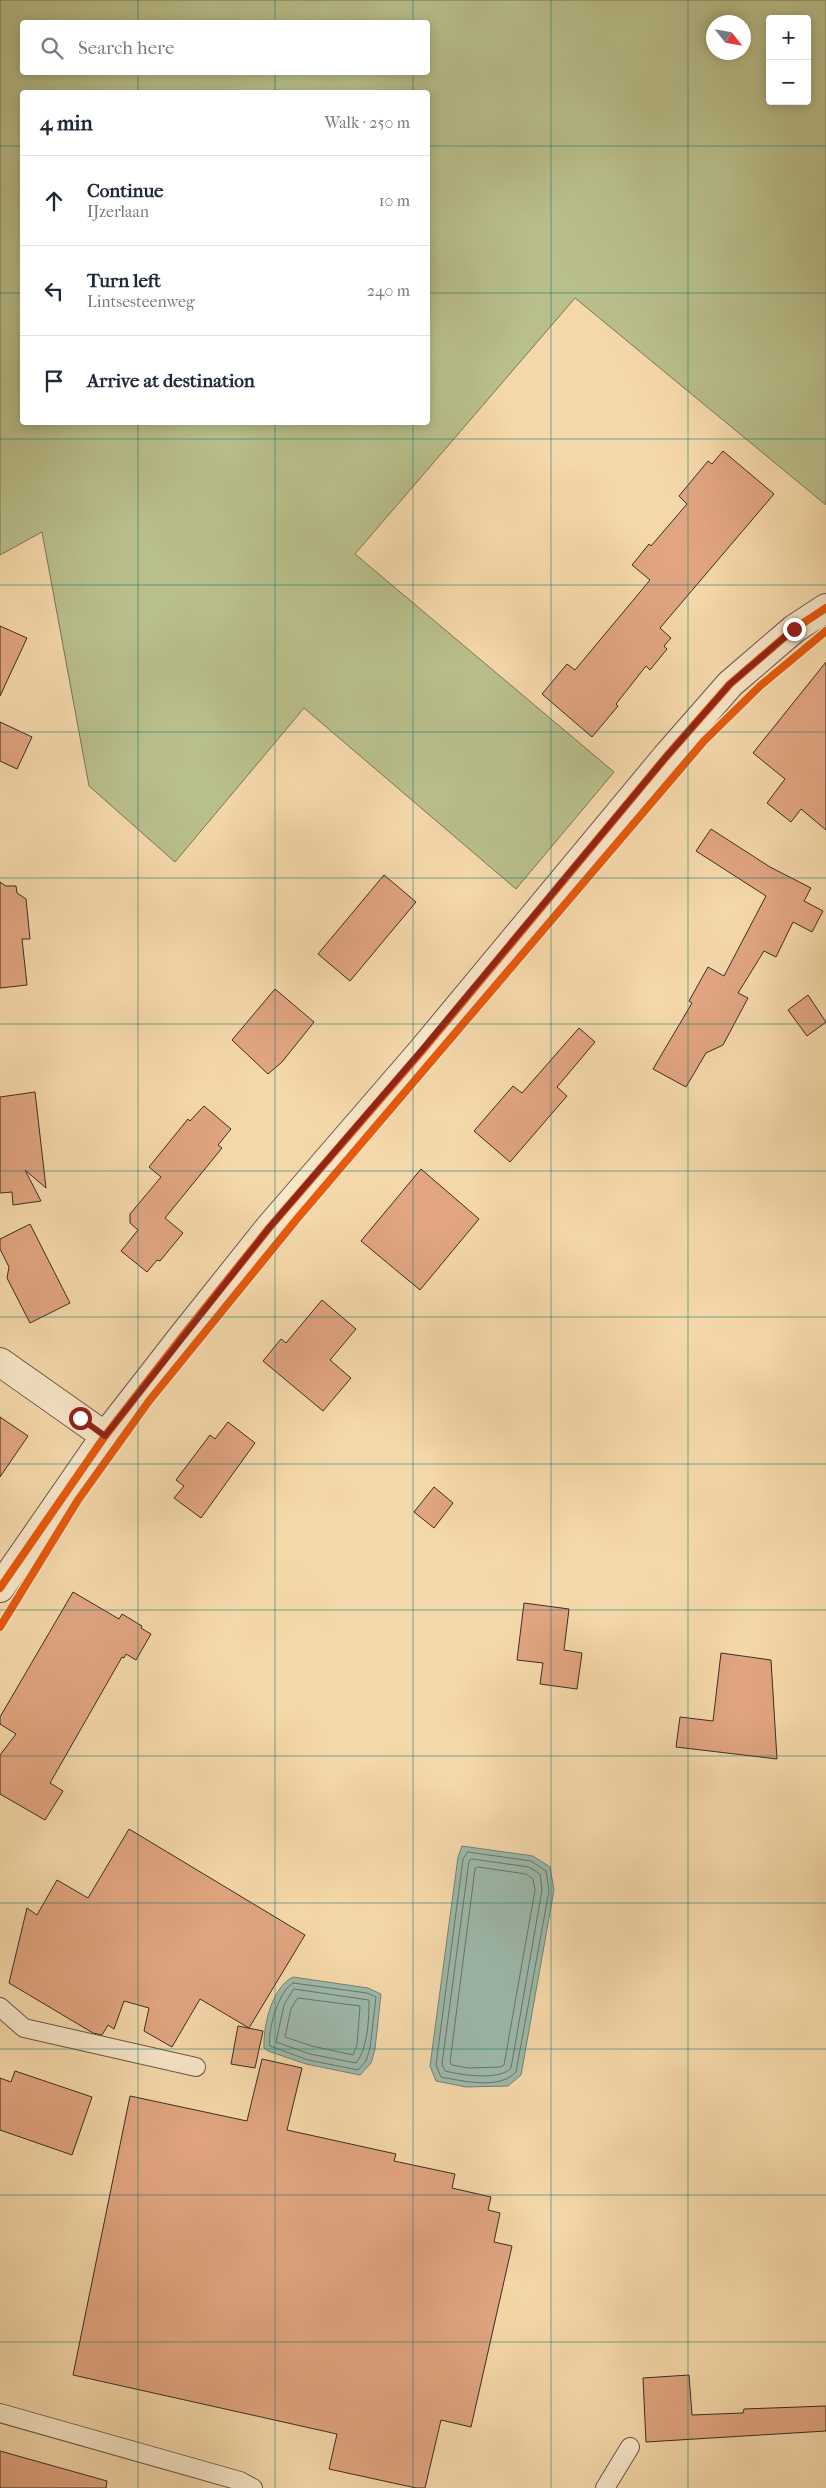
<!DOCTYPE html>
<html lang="en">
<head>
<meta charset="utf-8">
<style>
  :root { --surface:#fff; --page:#f2f2f3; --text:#1f2937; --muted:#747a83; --line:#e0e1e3 }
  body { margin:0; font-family:"IM FELL French Canon",serif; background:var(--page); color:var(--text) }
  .controls { position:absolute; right:15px; top:15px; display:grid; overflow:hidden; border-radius:5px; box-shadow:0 2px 12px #0003 }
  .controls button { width:45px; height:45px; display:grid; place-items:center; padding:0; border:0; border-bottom:1px solid var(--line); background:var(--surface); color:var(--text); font:25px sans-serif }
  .compass { position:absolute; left:706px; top:15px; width:45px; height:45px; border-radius:50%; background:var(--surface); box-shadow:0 2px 12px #0003; rotate:121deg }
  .stop { position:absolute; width:15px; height:15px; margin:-11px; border:4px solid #8f2418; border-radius:50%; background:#fff }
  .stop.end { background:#8f2418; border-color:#fff; box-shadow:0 1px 5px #0008 }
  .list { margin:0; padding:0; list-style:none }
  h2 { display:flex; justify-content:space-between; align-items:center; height:65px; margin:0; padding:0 20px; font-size:21px }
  h2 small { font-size:16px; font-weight:400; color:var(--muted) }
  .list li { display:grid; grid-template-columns:32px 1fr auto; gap:15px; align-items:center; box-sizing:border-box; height:90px; padding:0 20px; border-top:1px solid var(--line) }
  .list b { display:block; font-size:19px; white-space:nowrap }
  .list p { margin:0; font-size:16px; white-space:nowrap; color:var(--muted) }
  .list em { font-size:16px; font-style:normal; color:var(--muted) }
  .icon { flex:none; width:28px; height:28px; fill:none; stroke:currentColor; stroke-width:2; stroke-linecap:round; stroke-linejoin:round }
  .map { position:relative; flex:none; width:826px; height:2488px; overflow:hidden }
  .search { position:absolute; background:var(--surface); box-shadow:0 2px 12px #0003; left:20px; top:20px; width:410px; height:55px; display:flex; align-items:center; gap:12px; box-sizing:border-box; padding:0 18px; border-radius:5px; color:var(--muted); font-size:19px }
  .panel { position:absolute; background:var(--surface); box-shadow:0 2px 12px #0003; left:20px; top:90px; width:410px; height:335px; border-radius:5px }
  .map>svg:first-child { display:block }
  .green { fill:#b9bf8b; stroke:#7a7658; fill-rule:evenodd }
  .water { fill:#9cb9ab; stroke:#758176 }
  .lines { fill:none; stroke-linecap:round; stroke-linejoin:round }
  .shore { stroke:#6b7368; stroke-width:1 }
  .building { fill:#e1a581; stroke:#3a2d26 }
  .service-casing { stroke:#695847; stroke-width:20 }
  .minor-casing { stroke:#695847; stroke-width:30 }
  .tertiary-casing { stroke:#695847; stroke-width:30 }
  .service { stroke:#f8e6c8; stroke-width:18 }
  .minor { stroke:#f8e6c8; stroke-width:28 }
  .tertiary { stroke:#f8e6c8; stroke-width:28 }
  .cycleway-casing { stroke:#f8e6c8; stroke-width:11 }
  .cycleway { stroke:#e8590c; stroke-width:8 }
  .route { stroke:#8f2418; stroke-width:6 }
  .grid { fill:none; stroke:#0f766e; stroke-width:1; stroke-opacity:0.55 }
</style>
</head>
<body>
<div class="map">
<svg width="826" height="2488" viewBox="0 0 826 2488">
  <rect width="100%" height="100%" fill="#f5d8aa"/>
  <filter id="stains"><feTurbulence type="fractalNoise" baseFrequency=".004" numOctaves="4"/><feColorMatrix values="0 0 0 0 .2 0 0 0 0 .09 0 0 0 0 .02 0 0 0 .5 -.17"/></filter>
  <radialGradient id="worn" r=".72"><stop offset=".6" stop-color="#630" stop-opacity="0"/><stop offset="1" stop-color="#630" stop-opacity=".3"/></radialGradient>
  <path class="green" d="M0,0H826V505L575,298L355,554L614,772L516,889L304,708L175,862L89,786L42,532L0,555ZM770,19H807V101H770ZM22,22H428V72H22ZM714,22H744V52H714ZM22,92H428V422H22Z"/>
  <g class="water">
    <path d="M462,1846L533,1856L550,1867L554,1890L521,2075L508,2086L466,2087L436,2081L430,2066L458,1857Z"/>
    <path d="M293,1977L368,1988L381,1994L375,2049L371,2063L360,2075L306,2064L268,2051L264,2048C263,2026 272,1987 293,1977Z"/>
  </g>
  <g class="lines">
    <g class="shore">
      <path d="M468,1852L531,1861L546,1871L549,1891L516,2072C500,2090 463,2081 441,2077L436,2065L463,1859Z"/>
      <path d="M472,1859L529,1867L540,1874L542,1890L511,2068C499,2081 462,2075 445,2071L442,2064L469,1861Z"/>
      <path d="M478,1867L526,1874L533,1879L535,1890L504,2065L501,2067L468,2068L452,2065L450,2062L475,1869Z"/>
      <path d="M293,1983L367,1993L376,1997L370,2048L366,2061L358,2070L308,2060L270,2046C267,2031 279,1990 293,1983Z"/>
      <path d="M294,1989L369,2000C369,2018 368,2049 356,2063L310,2054L276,2042L284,2005Z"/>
      <path d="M298,1998L360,2006L357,2045L353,2055L312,2046L285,2037L291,2009Z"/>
    </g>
  </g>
  <g class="building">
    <path d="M723,451L774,494L660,628L671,638L664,646L667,649L650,670L646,666L616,704L618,706L592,737L542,694L567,664L575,670L650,580L632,565L649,544L651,546L687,504L679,496L708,461L712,464Z"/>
    <path d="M0,626L27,638L0,696Z"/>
    <path d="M826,662V830L801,809L791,822L767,803L785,779L753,753Z"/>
    <path d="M0,722L32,737L17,769L0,761Z"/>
    <path d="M711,829L770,867L811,888L804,901L823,911L812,932L793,922L776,957L764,951L738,993L748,998L723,1045L706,1053L686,1087L653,1069L692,1003L689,1001L708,967L724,976L766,896L696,851Z"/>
    <path d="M384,875L416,902L350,981L318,954Z"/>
    <path d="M0,882L6,886H16L17,893L26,899L30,939H22L27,985L0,988Z"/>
    <path d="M275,989L314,1022L282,1062L268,1074L232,1040Z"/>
    <path d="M808,995L826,1022L807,1036L788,1010Z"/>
    <path d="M579,1028L595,1042L557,1087L567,1096L510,1162L474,1131L513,1086L522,1093Z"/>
    <path d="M35,1092L46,1188L25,1170L41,1201L13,1205L12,1192L0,1193V1097Z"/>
    <path d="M204,1106L231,1129L218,1145L222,1148L165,1218L183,1233L160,1261L157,1260L147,1272L121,1251L138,1230L130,1223V1214L161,1177L149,1167L188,1119L190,1121Z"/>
    <path d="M421,1169L479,1219L420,1290L361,1241Z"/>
    <path d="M30,1224L70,1303L30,1323L7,1278L9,1267L0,1249V1239Z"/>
    <path d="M322,1300L356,1329L330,1360L351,1378L323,1411L263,1361L281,1339L286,1343Z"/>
    <path d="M0,1417L28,1436L0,1477Z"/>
    <path d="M228,1422L255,1443L201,1518L174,1498L184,1486L176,1480L210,1435L215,1439Z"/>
    <path d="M434,1487L453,1503L434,1528L414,1512Z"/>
    <path d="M73,1592L119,1619L122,1614L142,1626L141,1628L151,1634L136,1660L126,1654L124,1658L122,1657L50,1783L63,1791L45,1820L0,1794V1755L16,1734L0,1724V1717Z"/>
    <path d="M524,1603L569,1609L564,1650L582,1653L577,1689L540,1684L543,1663L517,1660Z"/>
    <path d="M721,1653L771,1660L777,1759L676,1747L680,1717L713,1721Z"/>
    <path d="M129,1829L305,1935L249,2028L200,1999L172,2047L144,2031L149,2008L124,2001L114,2029L108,2025L102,2035L93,2033L9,1983L27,1908L37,1915L57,1880L88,1898Z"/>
    <path d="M238,2026L263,2031L255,2068L231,2064Z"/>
    <path d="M262,2059L302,2068L287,2130L396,2154L394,2161L455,2174L452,2188L491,2197L488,2210L500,2213L494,2242L512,2246L471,2427L441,2420L425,2488H416L329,2469L337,2434L73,2375L130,2096L247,2121Z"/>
    <path d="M15,2071L92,2097L72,2155L0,2130V2078L11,2082Z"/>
    <path d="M689,2375L692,2415L743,2413L744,2409L826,2406V2431L646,2442L643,2378Z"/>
    <path d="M0,2451L107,2481L106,2488H0Z"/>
  </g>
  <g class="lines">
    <defs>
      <g id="service">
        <path d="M0,2007L24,2028L196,2067"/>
        <path d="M0,2413L240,2481L253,2488"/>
        <path d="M605,2488L630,2447"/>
      </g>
      <path id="minor" d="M0,1362L105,1436"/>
      <path id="tertiary" d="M0,1588L105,1436L182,1337L269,1228L422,1051L666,757L730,684L794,629L826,608"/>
    </defs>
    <use href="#service" class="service-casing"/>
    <use href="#minor" class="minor-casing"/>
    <use href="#tertiary" class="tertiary-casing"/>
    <use href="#service" class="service"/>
    <use href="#minor" class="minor"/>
    <use href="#tertiary" class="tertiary"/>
    <defs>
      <g id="cycleway">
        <path d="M0,1588L105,1436L182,1337L269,1228L422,1051L666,757L730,684L794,629L826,608"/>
        <path d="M0,1627L78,1500L149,1401L296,1220L704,741L760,686L826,631"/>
      </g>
    </defs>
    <use href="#cycleway" class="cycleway-casing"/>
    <use href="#cycleway" class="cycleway"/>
  </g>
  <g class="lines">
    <path class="route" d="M80,1418L105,1436L269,1228L422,1050L666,757L730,684L794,629"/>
  </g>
  <path class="grid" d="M138,0V22M275,0V22M413,0V22M551,0V2488M688,0V2488M138,72V92M275,72V92M413,72V92M0,146H22M428,146H826M0,293H22M428,293H826M138,422V2488M275,422V2488M413,422V2488M0,439H826M0,585H826M0,732H826M0,878H826M0,1024H826M0,1171H826M0,1317H826M0,1464H826M0,1610H826M0,1756H826M0,1903H826M0,2049H826M0,2195H826M0,2342H826"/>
  <rect width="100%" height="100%" filter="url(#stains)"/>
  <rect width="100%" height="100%" fill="url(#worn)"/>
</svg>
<div class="controls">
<button>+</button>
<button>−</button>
</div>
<svg class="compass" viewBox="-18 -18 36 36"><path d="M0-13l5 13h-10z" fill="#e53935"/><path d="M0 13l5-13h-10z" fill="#747a83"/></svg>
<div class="stop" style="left:80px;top:1418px"></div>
<div class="stop end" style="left:794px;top:629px"></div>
<div class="search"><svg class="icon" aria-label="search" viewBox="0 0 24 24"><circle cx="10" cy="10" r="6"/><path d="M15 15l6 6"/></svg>Search here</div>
<section class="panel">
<h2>4 min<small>Walk · 250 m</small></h2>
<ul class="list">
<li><svg class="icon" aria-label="ahead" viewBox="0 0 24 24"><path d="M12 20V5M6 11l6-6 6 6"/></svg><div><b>Continue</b><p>IJzerlaan</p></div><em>10 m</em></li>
<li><svg class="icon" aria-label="left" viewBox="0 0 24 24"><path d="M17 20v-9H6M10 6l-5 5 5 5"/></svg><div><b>Turn left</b><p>Lintsesteenweg</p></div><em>240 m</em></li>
<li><svg class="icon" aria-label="arrive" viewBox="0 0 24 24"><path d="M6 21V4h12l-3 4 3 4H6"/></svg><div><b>Arrive at destination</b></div></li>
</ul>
</section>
</div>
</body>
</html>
